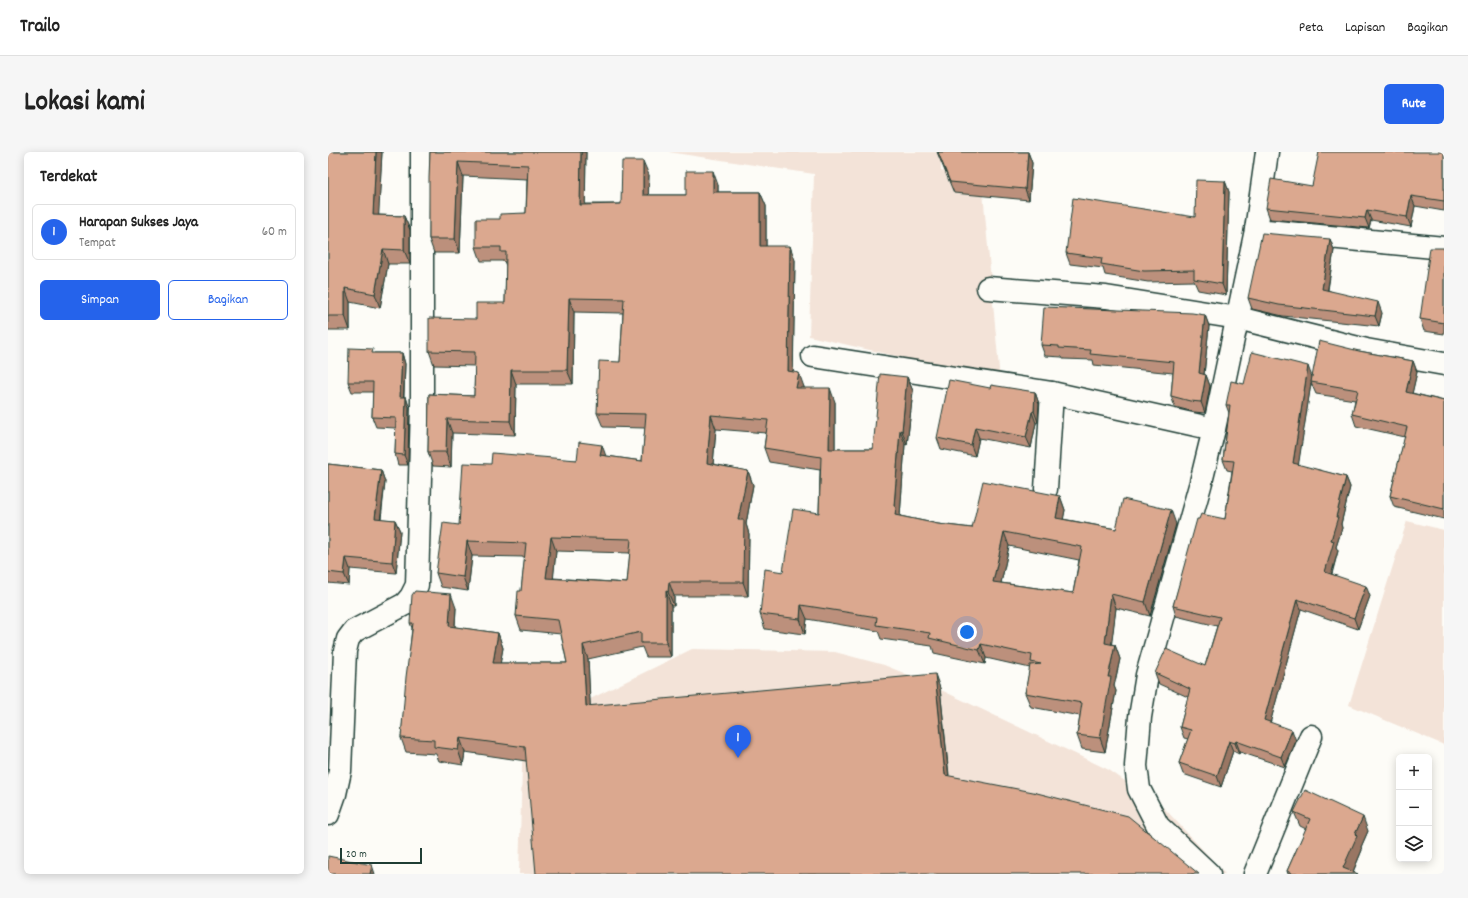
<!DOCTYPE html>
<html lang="id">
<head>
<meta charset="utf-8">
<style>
  :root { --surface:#fff; --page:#f6f6f6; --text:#222; --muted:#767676; --line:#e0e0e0; --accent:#2563eb }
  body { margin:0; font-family:Dekko,sans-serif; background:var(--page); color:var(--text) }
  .controls { position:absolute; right:12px; bottom:12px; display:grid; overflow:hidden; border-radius:6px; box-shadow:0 2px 10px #0003 }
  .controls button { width:36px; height:36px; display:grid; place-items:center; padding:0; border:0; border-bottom:1px solid var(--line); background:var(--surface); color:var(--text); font:20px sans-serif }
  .scale { position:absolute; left:12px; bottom:10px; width:82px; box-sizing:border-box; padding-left:4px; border:2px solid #1f3d34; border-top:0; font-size:11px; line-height:14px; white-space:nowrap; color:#1f3d34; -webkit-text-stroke:3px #fdfcf7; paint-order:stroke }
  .you { position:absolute; left:639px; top:480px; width:14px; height:14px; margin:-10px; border:3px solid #fff; border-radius:50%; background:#1a73e8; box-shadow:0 0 0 6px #1a73e833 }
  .badge { display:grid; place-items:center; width:26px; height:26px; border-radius:50%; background:var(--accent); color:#fff; font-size:13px; font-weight:700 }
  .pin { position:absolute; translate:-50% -33px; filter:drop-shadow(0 1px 2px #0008) }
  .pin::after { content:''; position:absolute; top:21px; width:14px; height:12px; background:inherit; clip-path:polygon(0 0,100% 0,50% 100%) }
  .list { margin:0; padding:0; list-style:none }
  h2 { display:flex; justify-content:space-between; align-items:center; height:52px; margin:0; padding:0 16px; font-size:17px }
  h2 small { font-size:13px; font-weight:400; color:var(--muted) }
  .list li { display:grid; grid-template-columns:26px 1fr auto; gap:12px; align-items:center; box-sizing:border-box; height:56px; margin:0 8px 8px; padding:0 8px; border:1px solid var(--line); border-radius:6px }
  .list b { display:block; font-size:15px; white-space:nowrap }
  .list p { margin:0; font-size:13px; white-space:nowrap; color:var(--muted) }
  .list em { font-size:13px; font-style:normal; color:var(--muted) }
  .actions { display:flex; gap:8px; padding:12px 16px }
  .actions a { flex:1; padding:9px 0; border:1px solid var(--accent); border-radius:6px; text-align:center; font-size:14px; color:var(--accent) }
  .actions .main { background:var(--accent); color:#fff }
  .icon { flex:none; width:22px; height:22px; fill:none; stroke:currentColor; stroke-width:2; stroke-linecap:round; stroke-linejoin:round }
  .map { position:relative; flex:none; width:1116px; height:722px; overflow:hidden; border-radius:6px }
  header { display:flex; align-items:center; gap:24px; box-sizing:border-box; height:56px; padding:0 20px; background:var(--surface); border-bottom:1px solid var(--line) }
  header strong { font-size:19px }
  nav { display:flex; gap:22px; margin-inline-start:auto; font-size:14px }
  .intro { display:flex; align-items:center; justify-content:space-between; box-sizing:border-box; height:96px; padding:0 24px }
  h1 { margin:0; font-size:28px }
  .button { padding:10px 18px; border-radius:6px; background:var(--accent); color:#fff; font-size:14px; font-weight:700 }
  main { display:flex; gap:24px; padding:0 24px }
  aside { flex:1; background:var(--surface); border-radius:6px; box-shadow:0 2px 10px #0003 }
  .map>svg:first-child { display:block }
  .built { fill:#f3e3d8 }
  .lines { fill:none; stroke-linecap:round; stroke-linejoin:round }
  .minor-casing { stroke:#1f3d34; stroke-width:25 }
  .minor { stroke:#fdfcf7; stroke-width:22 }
  .wall { fill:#bc907b; stroke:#1f3d34; fill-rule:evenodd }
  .shaded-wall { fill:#997664; stroke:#1f3d34 }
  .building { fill:#dba88f; stroke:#1f3d34; fill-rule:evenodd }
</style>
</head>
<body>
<header>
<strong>Trailo</strong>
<nav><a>Peta</a><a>Lapisan</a><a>Bagikan</a></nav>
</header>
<div class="intro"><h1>Lokasi kami</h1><a class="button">Rute</a></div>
<main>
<aside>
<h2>Terdekat<small></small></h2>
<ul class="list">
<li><span class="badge">1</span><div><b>Harapan Sukses Jaya</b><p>Tempat</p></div><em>60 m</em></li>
</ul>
<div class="actions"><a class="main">Simpan</a><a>Bagikan</a></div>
</aside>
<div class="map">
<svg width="1116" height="722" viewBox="0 0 1116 722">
  <rect width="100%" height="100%" fill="#fdfcf7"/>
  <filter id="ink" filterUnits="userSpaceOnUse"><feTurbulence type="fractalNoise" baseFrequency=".025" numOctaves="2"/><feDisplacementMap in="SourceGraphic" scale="8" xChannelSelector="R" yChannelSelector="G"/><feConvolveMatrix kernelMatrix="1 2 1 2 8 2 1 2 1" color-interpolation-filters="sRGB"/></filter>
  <g filter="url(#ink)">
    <g class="built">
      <path d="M340,0H613V19L654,29L672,228L481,184L486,22Z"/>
      <path d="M1079,369L1116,378V593L1021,553Z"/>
      <path d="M364,497L507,500L556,513L588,526L781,618L837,657L897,722H191L195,580Z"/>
    </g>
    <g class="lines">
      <defs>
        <g id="minor">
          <path d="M928,78L1116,96"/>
          <path d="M660,136L778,145L910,166L1038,198L1116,212"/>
          <path d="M485,204L724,241L886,277"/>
          <path d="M718,337L724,241"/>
          <path d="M0,662L7,642L12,619L17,499L20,487L26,479L77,452L83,445L89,433L94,254V0"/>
          <path d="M881,722L830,674L811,637L808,614L812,565L819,523L873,330L886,277L928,78L939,0"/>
          <path d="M927,722L983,584"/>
        </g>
      </defs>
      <use href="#minor" class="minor-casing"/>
      <use href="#minor" class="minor"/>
    </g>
    <g class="wall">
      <path d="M0,0H54L50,63L76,64L82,78V112H60L52,156L22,150V178H0Z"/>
      <path d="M102,0H258L257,52H293L321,23L320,43H358L390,33V40H432L438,54V94L467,108L465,220L476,235V236L507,250V297H545L579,225L585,239L579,293L577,292L572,364L610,372L644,376L732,344L737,358L735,367L788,377L848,372L822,464L788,456L783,492L787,493L792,507L786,534L788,539L777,600L754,597L749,583L752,564L703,555L697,541L702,516L658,506L657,512L606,501L604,494L553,487L550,479L479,467L477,482L437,477L432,462L455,420L491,361L492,318L441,310L436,296L438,281L388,277L385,312L420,319L425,333L418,372L421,382L420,444H346V454H343V505H318L314,495L260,507L262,554L612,536L621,623L198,609L137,600L135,613L111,609L108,602L78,600L73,586L84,476L82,471L128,456L127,475L170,481L175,496L172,511H239L233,482L193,478L188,464L193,439L197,405L144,404L140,439L113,435L108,421L131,373L163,312L249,308L278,304L314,309L317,276L275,275L269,261L292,210L295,161L246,160L245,232H188L187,283L124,281L123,315L105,314L100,300L101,242L146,244L147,214L106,213L101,199L148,167L177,151L178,114L176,109H153L148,95L172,67L198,61L199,27L135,24L132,101H106L101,87ZM681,394L751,408L745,441L673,431ZM228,399L302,401L299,431L225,426Z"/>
      <path d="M609,0H700L704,11L701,48L626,41Z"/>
      <path d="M1116,0V59L1087,54L1083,75L1043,68L1041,76L942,67L938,56L984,34Z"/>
      <path d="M897,29L901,40L898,143L870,138L866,129L820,130L777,123L775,116L742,112L738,101L867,65Z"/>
      <path d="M1002,87L1006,98L1000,138L1054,161L1051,174L955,164L924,157L920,146Z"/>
      <path d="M1116,96V182L1096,179L1092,167Z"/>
      <path d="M877,163L881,174L876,223H878L882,234L877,261L866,260L847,255L843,244L845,221L766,213L765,208L735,207L734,205L717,204L713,193Z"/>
      <path d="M1031,199L1085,209L1089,220L1084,241L1116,249V367L1066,355L1062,344L1077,285L1028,274L1024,262L1027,248L988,242L983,231L970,313L1018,325L1022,335L1013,372L1014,376L1008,395L1010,399L1004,422L1042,444L1030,477L973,457L942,571L968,589L957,615L912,600L911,602L905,599L893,635L855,622L851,611L860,587L856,586L852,575L860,545L831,532L827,521L877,514L889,474L848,464L845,454L871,367H897L904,319L899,318L895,308L901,261L898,253L916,232L984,225Z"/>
      <path d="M46,201H74L77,212L76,245H78L81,255L80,313H70L67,302L68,276L48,275L44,265L45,240H24L20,230Z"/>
      <path d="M662,236L707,240L711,252L710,270L708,271L703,296L651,286L647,304L613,297L609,286Z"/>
      <path d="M0,312L53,318L57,330L53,367L67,368L72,379L68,421L22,417L21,433L0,431Z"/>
      <path d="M966,660L1040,679L1033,695L1034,698L1025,720L1030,722H960L959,719L978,677L972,674Z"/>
    </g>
    <g class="shaded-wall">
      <path d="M48,0H54L50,77L45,63Z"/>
      <path d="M253,0H258L257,67L252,53Z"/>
      <path d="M700,0L704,11L701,48L697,37Z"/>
      <path d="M315,9L321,23L320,57L315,43Z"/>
      <path d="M130,10L135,24L132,101L127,87Z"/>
      <path d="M385,19L390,33V54L385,40Z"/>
      <path d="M897,29L901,40L898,143L894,132Z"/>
      <path d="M432,40L438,54V108L432,94Z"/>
      <path d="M1083,44L1087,54L1083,75L1079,65Z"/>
      <path d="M1039,58L1043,68L1041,76L1037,66Z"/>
      <path d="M76,64L82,78V112L76,98Z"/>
      <path d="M1002,87L1006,98L998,148L994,137Z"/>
      <path d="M462,94L467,108L465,233L460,219Z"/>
      <path d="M55,97L60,112L52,156L47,142Z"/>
      <path d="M17,136L22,150V178L17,164Z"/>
      <path d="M241,146L246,160L245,232L239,218Z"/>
      <path d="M1050,150L1054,161L1051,174L1047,164Z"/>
      <path d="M877,163L881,174L875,232L871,221Z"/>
      <path d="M74,201L77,212L75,255L72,245Z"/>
      <path d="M1085,209L1089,220L1082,251L1078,240Z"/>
      <path d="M980,214L984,225L969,322L965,311Z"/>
      <path d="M183,218L188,232L187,283L182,269Z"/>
      <path d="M471,221L476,235L474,250L468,236Z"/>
      <path d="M878,223L882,234L877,261L873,250Z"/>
      <path d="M579,225L585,239L579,293L574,279Z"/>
      <path d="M502,236L507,250V311L501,297Z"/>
      <path d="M707,240L711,252L710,270L706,259Z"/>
      <path d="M78,245L81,255L80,313L76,303Z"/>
      <path d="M704,260L708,271L703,296L698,285Z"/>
      <path d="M383,263L388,277L384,325L379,311Z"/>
      <path d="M119,267L124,281L123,315L118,300Z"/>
      <path d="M647,275L651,286L647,304L643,293Z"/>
      <path d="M572,278L577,292L572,365L567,363L566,354Z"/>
      <path d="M274,293L279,307L272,303Z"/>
      <path d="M53,318L57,330L51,377L47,366Z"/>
      <path d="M420,319L425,333L418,372L421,382L420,444L415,430L410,368Z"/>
      <path d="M1018,325L1022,335L1013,372L1014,376L1008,395L1010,399L1001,430L997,420L1008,365Z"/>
      <path d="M732,344L737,358L733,380L728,366Z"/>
      <path d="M843,358L848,372L822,464L817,450Z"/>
      <path d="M67,368L72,379L68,421L64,410Z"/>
      <path d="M676,380L681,394L670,445L665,430Z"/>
      <path d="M223,385L228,399L224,440L218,426Z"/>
      <path d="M139,389L144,404L140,439L135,425Z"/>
      <path d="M18,406L22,417L21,433L16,422Z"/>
      <path d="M341,430L346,444V454L340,440Z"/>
      <path d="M1038,434L1042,444L1030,477L1026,466Z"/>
      <path d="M338,439L343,454V505L338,491Z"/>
      <path d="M123,442L128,456L126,488L121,474Z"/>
      <path d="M783,442L788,456L782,505L777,491Z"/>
      <path d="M969,447L973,457L940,579L936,568Z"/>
      <path d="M473,453L479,467L477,482L472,467Z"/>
      <path d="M170,481L175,496L170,525L165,511Z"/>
      <path d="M653,492L658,506L657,512L651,498Z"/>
      <path d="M255,493L260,507L263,568L258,554Z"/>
      <path d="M787,493L792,507L786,534L788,539L777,600L772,586L780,525Z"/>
      <path d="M607,522L612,536L622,637L617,623Z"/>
      <path d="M964,578L968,589L957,615L953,605Z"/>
      <path d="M132,586L137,600L135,613L130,598Z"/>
      <path d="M901,589L905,599L893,635L889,624Z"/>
      <path d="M908,589L912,600L911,602L907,591Z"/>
      <path d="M1035,665L1040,679L1033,695L1034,698L1024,722L1015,716L1027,682Z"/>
      <path d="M44,713L47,722H42Z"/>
    </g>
    <g class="building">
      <path d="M0,0H48L45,63L76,64V98L55,97L47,142L17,136V164H0Z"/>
      <path d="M102,0H253L252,53L293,52L294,9H315V43H358V19H385V40H432V94H462L460,219L471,221L468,236H502L501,297H545L552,222L579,225L574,279L572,278L566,354L568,355L567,363L610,372L644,376L655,329L732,344L728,366L788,377L795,347L843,358L817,450L783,442L777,491L787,493L780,525H783L772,586L749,583L754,551L697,541L702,513L713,512L703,510L704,503L653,492L651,498L601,486L602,481L548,473L549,465L473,453L472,467L432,462L437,417L455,420L465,357L491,361L493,305L436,296L440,268L383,263L379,311L420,319L410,368H416L415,430H341L340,440L338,439V491H313V480L255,493L258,554L607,522L617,623L705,640L800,664L871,722H208L197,595L132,586L130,598L106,595V588L73,586L78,525L85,471H82L84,443L87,439L123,442L121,474L170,481L165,511H239L230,468L188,464L190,439H193L198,391L139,389L135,425L108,421L115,371L131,373L135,311L163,312L164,301L249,308L251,290L274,293L272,303L314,309L318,262L269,261L271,209L292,210L296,147L241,146L239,218H183L182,269L119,267L118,300H100L101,242L146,244L147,200L101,199V166L148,167V151H177L178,100H173V95H148V67H172V62L198,61L200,13L130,10L127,87H101V26ZM676,380L754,395L745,441L665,430ZM223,385L303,387L299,431L218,426Z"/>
      <path d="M610,0H700L697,37L622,30Z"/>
      <path d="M991,0H1116V49L1083,44L1079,65L1039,58L1037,66L938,56L943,27L984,34Z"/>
      <path d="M868,28L897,29L894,132L866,127V118L816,119L773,112L774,106L738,101L745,46L867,65Z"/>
      <path d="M934,81L1002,87L994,137L1050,150L1047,164L951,153L920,146Z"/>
      <path d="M1102,96H1116V171L1092,167Z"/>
      <path d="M716,155L864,161L877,163L871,221L878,223L873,250L862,249L843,244L846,210L762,202L763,198L731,196V194L713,193Z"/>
      <path d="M991,189L1031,199L1085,209L1078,240L1116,249V357L1062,344L1079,275L1024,262L1030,238L983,230Z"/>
      <path d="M21,196L45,197L44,201H74L72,245H78L76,303L67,302L68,266L44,265L45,230H20Z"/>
      <path d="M924,200L980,214L965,311L1018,325L1008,365H1010L1003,388L1006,389L997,420L1038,434L1026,466L969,447L936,568L964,578L953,605L908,589L907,591L901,589L889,624L851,611L863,578L852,575L862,537L827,521L838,497L877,514L892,465L845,454L869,367H871L873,362L897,367L906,309L895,308L902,253H898L903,229L916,232Z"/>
      <path d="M621,228L662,236L663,233L707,240L706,259L704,260L698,285L647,275L643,293L609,286Z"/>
      <path d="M0,312L53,318L47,366L67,368L64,410L18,406L16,422L0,420Z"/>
      <path d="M977,638L1035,665L1027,682L1029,684L1015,716L1030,722H965L959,719L982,667L966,660Z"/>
      <path d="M0,704L44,713L42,722H0Z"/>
    </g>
  </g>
</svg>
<div class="controls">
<button>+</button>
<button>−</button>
<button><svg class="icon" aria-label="layers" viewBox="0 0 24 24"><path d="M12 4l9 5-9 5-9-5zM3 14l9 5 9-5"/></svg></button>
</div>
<div class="scale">20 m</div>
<div class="you"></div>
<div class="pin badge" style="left:410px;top:606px">1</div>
</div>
</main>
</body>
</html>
